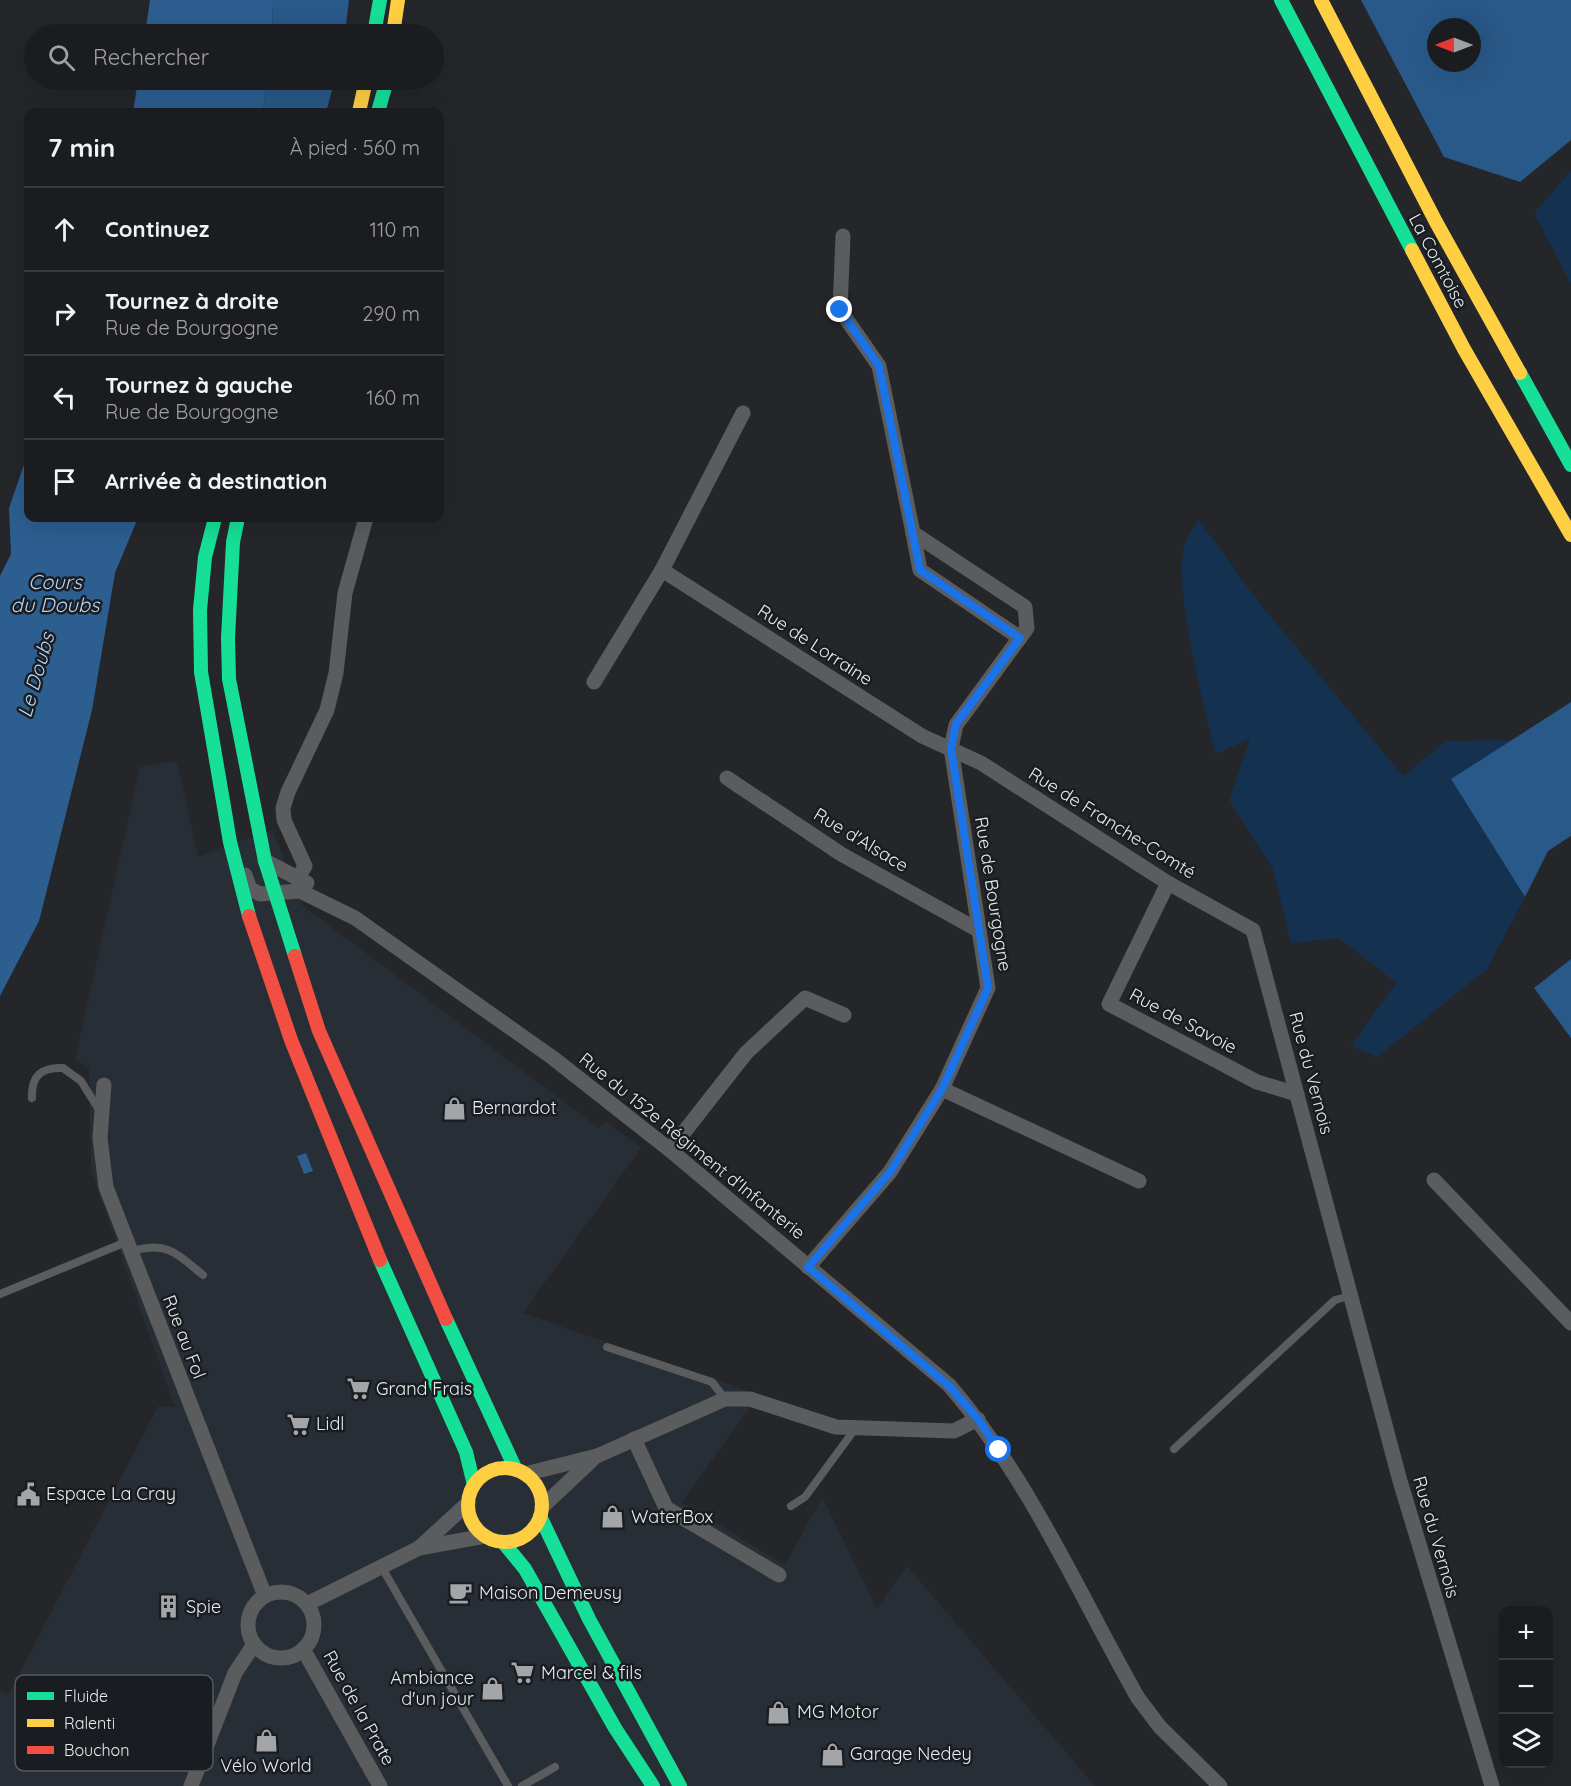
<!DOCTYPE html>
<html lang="fr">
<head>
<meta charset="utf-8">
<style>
  :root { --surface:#1b1c1f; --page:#28292c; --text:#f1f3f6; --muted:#a0a1a4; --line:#393a3d }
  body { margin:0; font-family:Quicksand,sans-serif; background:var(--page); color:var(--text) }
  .controls { position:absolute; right:18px; bottom:18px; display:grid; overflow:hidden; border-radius:12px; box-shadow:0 6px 24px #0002 }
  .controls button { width:54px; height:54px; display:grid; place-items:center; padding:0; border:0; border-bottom:2px solid var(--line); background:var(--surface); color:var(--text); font:30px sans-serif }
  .compass { position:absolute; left:1427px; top:18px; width:54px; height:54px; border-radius:50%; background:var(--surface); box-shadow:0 6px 24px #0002; rotate:270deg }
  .stop { position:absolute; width:18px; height:18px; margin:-14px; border:4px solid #1a73e8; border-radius:50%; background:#fff }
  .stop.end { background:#1a73e8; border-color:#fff; box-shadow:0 2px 6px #0008 }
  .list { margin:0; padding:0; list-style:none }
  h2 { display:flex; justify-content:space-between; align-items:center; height:78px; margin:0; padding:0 24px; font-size:26px }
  h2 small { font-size:20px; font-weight:400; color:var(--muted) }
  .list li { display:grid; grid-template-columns:39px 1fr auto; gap:18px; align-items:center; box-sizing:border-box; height:84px; padding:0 24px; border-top:2px solid var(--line) }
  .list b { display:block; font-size:22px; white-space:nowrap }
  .list p { margin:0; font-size:20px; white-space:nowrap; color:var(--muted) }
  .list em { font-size:20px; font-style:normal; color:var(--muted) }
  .icon { flex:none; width:33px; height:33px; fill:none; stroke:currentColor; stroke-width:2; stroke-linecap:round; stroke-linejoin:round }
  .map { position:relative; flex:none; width:1571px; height:1786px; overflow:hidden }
  .search { position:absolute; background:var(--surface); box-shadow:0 6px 24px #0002; left:24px; top:24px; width:420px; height:66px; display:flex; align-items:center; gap:15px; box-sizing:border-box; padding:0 21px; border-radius:33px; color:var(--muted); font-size:22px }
  .panel { position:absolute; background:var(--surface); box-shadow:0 6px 24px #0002; left:24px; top:108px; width:420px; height:414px; border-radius:12px }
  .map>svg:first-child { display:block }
  .built { fill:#272e36 }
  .green { fill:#14314f }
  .forest { fill:#295988; fill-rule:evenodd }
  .water { fill:#2c5e90 }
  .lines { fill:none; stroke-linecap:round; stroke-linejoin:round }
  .lane { stroke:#5a5c5e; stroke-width:8 }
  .street { stroke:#5a5c5e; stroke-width:15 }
  .fast { stroke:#16e098; stroke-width:14 }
  .slow { stroke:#ffcf43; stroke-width:14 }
  .jam { stroke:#f24e42; stroke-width:14 }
  .route { stroke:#1a73e8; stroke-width:8 }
  .labels { text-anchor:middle; stroke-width:5; stroke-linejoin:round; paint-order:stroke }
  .street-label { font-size:18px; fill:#e8eaed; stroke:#191d21 }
  .poi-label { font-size:18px; fill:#e8eaed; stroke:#191d21; text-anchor:start }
  .water-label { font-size:20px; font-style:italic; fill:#b8d5f4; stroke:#191d21 }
  .key { fill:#191d21; stroke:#575a5e; stroke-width:1.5 }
  .key-label { font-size:16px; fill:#e8eaed }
</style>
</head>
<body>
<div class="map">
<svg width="1571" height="1786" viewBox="0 0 1571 1786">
  <rect width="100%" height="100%" fill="#242629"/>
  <path class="built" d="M177,761L198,856L273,830L302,905L599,1128L606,1121L641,1148L523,1313L759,1395L682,1502L785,1565L822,1497L877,1608L907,1566L1095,1786H0V1691L8,1695L158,1406L175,1407L91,1171L89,1068L75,1059L140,767Z"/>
  <g class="green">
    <path d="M1571,171V284L1534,213Z"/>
    <path d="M1199,520L1257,600L1403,776L1446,741L1512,740L1451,779L1525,897L1487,969L1377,1057L1351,1046L1396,983L1339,938L1291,943L1273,869L1229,800L1250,739L1216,754C1205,713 1171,579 1185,544C1188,536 1194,527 1199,520Z"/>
  </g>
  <g class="forest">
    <path d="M273,0H349L345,34H272Z"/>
    <path d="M1361,0H1571V140L1520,182L1444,157ZM1436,27H1472V63H1436Z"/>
    <path d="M267,80H335L326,112H263Z"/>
    <path d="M1571,702V836L1548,851L1525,897L1451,779Z"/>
    <path d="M1571,959V1038L1534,988Z"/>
  </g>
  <g class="water">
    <path d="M150,0H273L272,34H145Z"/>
    <path d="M138,80H267L263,112H133Z"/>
    <path d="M28,453V518H138L115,573L92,710L39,921L0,996V576L11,554L9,508Z"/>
    <path d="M306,1153L313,1171L304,1174L297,1156Z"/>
  </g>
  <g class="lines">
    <g class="lane">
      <path d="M32,1098C31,1076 41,1067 63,1068L81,1081L101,1113"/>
      <path d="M130,1252C166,1240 176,1253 203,1275"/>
      <path d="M0,1294L126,1242"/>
      <path d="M607,1347L712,1382L725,1399"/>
      <path d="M1174,1449L1335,1300L1350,1296"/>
      <path d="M791,1506L805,1497L855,1429"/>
      <path d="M381,1566L508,1786"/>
      <path d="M522,1786L555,1767"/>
    </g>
    <g class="street">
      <path d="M913,533L920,570L1020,638"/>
      <path d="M662,570L743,413"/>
      <path d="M594,682L662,570L922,736L981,763L1168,883L1253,930L1400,1481L1492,1786"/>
      <path d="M727,778L841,854L978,930"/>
      <path d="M265,861L307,883"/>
      <path d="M245,875L250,889L260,894L300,891L355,918L553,1058L670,1150L949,1385C1029,1478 1078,1592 1138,1698L1160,1727L1220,1786"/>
      <path d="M298,878L305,866L284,820L283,808L288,792L327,710L336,673L345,593L366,518"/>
      <path d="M1168,883L1109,1004L1257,1082L1297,1094"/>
      <path d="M104,1085L100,1138L106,1187L265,1596"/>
      <path d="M942,1089L1139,1181"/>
      <path d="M670,1150L746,1053L805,998L844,1015"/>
      <path d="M1434,1180L1571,1323"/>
      <path d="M808,1267L890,1172L942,1089L988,988L951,748L956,725L1027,628L1025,607L913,533L879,366L840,310L843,236"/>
      <path d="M634,1439L666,1508L779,1575"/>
      <path d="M525,1474L597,1456L725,1399H750L836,1427L954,1431L978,1419"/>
      <path d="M542,1507L592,1460"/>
      <path d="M419,1548L468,1503"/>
      <circle cx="281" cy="1625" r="33"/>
      <path d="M307,1604L419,1548L485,1536"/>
      <path d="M303,1649L380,1786"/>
      <path d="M191,1786L235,1673L254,1644"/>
    </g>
    <g class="fast">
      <path d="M1281,0L1412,250"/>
      <path d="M374,34L380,0"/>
      <path d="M378,112L387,80"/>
      <path d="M1520,373L1571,465"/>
      <path d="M215,518L205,557L200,610L201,672L230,842L249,916"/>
      <path d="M238,518L233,542L228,638L229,679L265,861L295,956"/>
      <path d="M380,1260L466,1452L474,1485"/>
      <path d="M446,1319L516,1470"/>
      <path d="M540,1516L589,1619L680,1786"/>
      <path d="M503,1542L525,1569L615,1728L653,1786"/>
    </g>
    <g class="slow">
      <path d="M1321,0L1436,222L1520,373"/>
      <path d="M393,34L398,0"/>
      <path d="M359,112L366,80"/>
      <path d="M1412,250L1464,349L1571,535"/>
      <circle cx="505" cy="1505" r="37"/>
    </g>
    <g class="jam">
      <path d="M249,916L291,1040L380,1260"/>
      <path d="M295,956L319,1031L446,1319"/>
    </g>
  </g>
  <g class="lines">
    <path class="route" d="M840,310L879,366L920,570L1020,638L956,724L951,748L988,988L942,1089L890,1172L808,1267L949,1386L978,1419L999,1450"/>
  </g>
  <defs>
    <symbol id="shop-bare" viewBox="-9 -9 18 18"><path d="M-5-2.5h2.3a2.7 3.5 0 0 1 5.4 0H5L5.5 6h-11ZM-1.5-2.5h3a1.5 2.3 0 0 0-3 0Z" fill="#a3a5a8" stroke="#191d21" stroke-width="2.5" paint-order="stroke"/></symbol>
    <symbol id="supermarket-bare" viewBox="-9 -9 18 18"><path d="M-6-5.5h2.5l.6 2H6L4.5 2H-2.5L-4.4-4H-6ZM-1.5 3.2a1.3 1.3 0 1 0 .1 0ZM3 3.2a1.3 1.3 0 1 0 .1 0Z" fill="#a3a5a8" stroke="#191d21" stroke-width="2.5" paint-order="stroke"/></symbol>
    <symbol id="civic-bare" viewBox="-9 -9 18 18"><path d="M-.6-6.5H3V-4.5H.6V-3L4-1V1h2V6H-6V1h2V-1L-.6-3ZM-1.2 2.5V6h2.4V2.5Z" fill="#a3a5a8" stroke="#191d21" stroke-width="2.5" paint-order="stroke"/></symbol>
    <symbol id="cafe-bare" viewBox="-9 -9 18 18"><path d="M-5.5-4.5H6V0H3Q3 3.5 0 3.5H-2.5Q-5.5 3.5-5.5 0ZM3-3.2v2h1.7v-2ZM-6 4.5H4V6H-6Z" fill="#a3a5a8" stroke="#191d21" stroke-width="2.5" paint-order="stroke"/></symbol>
    <symbol id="building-bare" viewBox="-9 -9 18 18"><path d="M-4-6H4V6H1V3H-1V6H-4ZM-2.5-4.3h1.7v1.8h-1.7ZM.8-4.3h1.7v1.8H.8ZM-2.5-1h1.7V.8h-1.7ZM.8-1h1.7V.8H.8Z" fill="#a3a5a8" stroke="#191d21" stroke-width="2.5" paint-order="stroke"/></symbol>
  </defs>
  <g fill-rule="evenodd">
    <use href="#shop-bare" x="438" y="1092" width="33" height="33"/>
    <use href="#supermarket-bare" x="342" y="1372" width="33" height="33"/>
    <use href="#supermarket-bare" x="282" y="1408" width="33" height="33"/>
    <use href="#civic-bare" x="12" y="1478" width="33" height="33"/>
    <use href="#shop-bare" x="596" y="1500" width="33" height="33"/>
    <use href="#cafe-bare" x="444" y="1576" width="33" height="33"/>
    <use href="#building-bare" x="152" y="1590" width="33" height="33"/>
    <use href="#supermarket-bare" x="506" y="1656" width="33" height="33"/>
    <use href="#shop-bare" x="476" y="1672" width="33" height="33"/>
    <use href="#shop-bare" x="762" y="1696" width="33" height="33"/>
    <use href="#shop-bare" x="250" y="1724" width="33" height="33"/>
    <use href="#shop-bare" x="816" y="1738" width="33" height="33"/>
  </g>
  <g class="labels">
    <g class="street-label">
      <text transform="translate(1438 261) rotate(62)" y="6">La Comtoise</text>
      <text transform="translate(815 645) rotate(33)" y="6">Rue de Lorraine</text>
      <text transform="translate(1112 823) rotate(32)" y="6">Rue de Franche-Comté</text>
      <text transform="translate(861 840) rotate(31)" y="6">Rue d'Alsace</text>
      <text transform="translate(993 894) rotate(81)" y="6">Rue de Bourgogne</text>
      <text transform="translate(1183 1021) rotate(28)" y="6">Rue de Savoie</text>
      <text transform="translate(1311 1073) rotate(75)" y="6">Rue du Vernois</text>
      <text transform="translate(692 1146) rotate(39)" y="6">Rue du 152e Régiment d'Infanterie</text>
      <text transform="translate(184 1337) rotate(69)" y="6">Rue au Fol</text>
      <text transform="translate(1436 1537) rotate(74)" y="6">Rue du Vernois</text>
      <text transform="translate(359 1708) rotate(61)" y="6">Rue de la Prate</text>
    </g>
    <g class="poi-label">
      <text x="472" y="1114">Bernardot</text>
      <text x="376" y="1395">Grand Frais</text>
      <text x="316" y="1430">Lidl</text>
      <text x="46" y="1500">Espace La Cray</text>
      <text x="631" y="1523">WaterBox</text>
      <text x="479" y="1599">Maison Demeusy</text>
      <text x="186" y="1613">Spie</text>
      <text x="541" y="1679">Marcel &amp; fils</text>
      <text x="474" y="1684" text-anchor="end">Ambiance<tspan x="474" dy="21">d'un jour</tspan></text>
      <text x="797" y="1718">MG Motor</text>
      <text x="850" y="1760">Garage Nedey</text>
      <text x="266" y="1772" text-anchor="middle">Vélo World</text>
    </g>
    <g class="water-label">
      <text x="55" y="589">Cours<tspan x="55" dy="23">du Doubs</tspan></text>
      <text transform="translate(36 675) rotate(-74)" y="7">Le Doubs</text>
    </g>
  </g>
  <rect x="15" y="1675" width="198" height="96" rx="9" class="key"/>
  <rect x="27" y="1692" width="27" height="8" fill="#16e098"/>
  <rect x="27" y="1719" width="27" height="8" fill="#ffcf43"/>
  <rect x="27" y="1746" width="27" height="8" fill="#f24e42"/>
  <g class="key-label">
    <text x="64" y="1702">Fluide</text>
    <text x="64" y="1729">Ralenti</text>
    <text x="64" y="1756">Bouchon</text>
  </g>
</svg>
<div class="controls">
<button>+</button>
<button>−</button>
<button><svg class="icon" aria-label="layers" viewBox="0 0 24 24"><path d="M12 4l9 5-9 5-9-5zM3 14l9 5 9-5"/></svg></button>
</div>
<svg class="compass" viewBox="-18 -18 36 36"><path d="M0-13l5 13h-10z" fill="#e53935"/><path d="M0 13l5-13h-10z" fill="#a0a1a4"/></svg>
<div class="stop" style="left:999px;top:1450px"></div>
<div class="stop end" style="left:840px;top:310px"></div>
<div class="search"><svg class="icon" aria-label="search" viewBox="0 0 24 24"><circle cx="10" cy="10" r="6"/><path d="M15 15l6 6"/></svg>Rechercher</div>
<section class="panel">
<h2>7 min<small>À pied · 560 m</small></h2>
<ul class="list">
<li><svg class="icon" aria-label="ahead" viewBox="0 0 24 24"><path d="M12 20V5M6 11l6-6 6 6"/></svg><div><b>Continuez</b></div><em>110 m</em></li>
<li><svg class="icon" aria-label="right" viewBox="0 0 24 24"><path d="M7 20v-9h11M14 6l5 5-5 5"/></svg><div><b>Tournez à droite</b><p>Rue de Bourgogne</p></div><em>290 m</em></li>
<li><svg class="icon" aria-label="left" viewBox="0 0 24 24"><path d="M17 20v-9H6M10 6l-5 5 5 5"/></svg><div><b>Tournez à gauche</b><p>Rue de Bourgogne</p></div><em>160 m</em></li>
<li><svg class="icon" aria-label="arrive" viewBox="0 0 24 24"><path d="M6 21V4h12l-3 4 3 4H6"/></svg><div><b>Arrivée à destination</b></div></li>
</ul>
</section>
</div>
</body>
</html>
